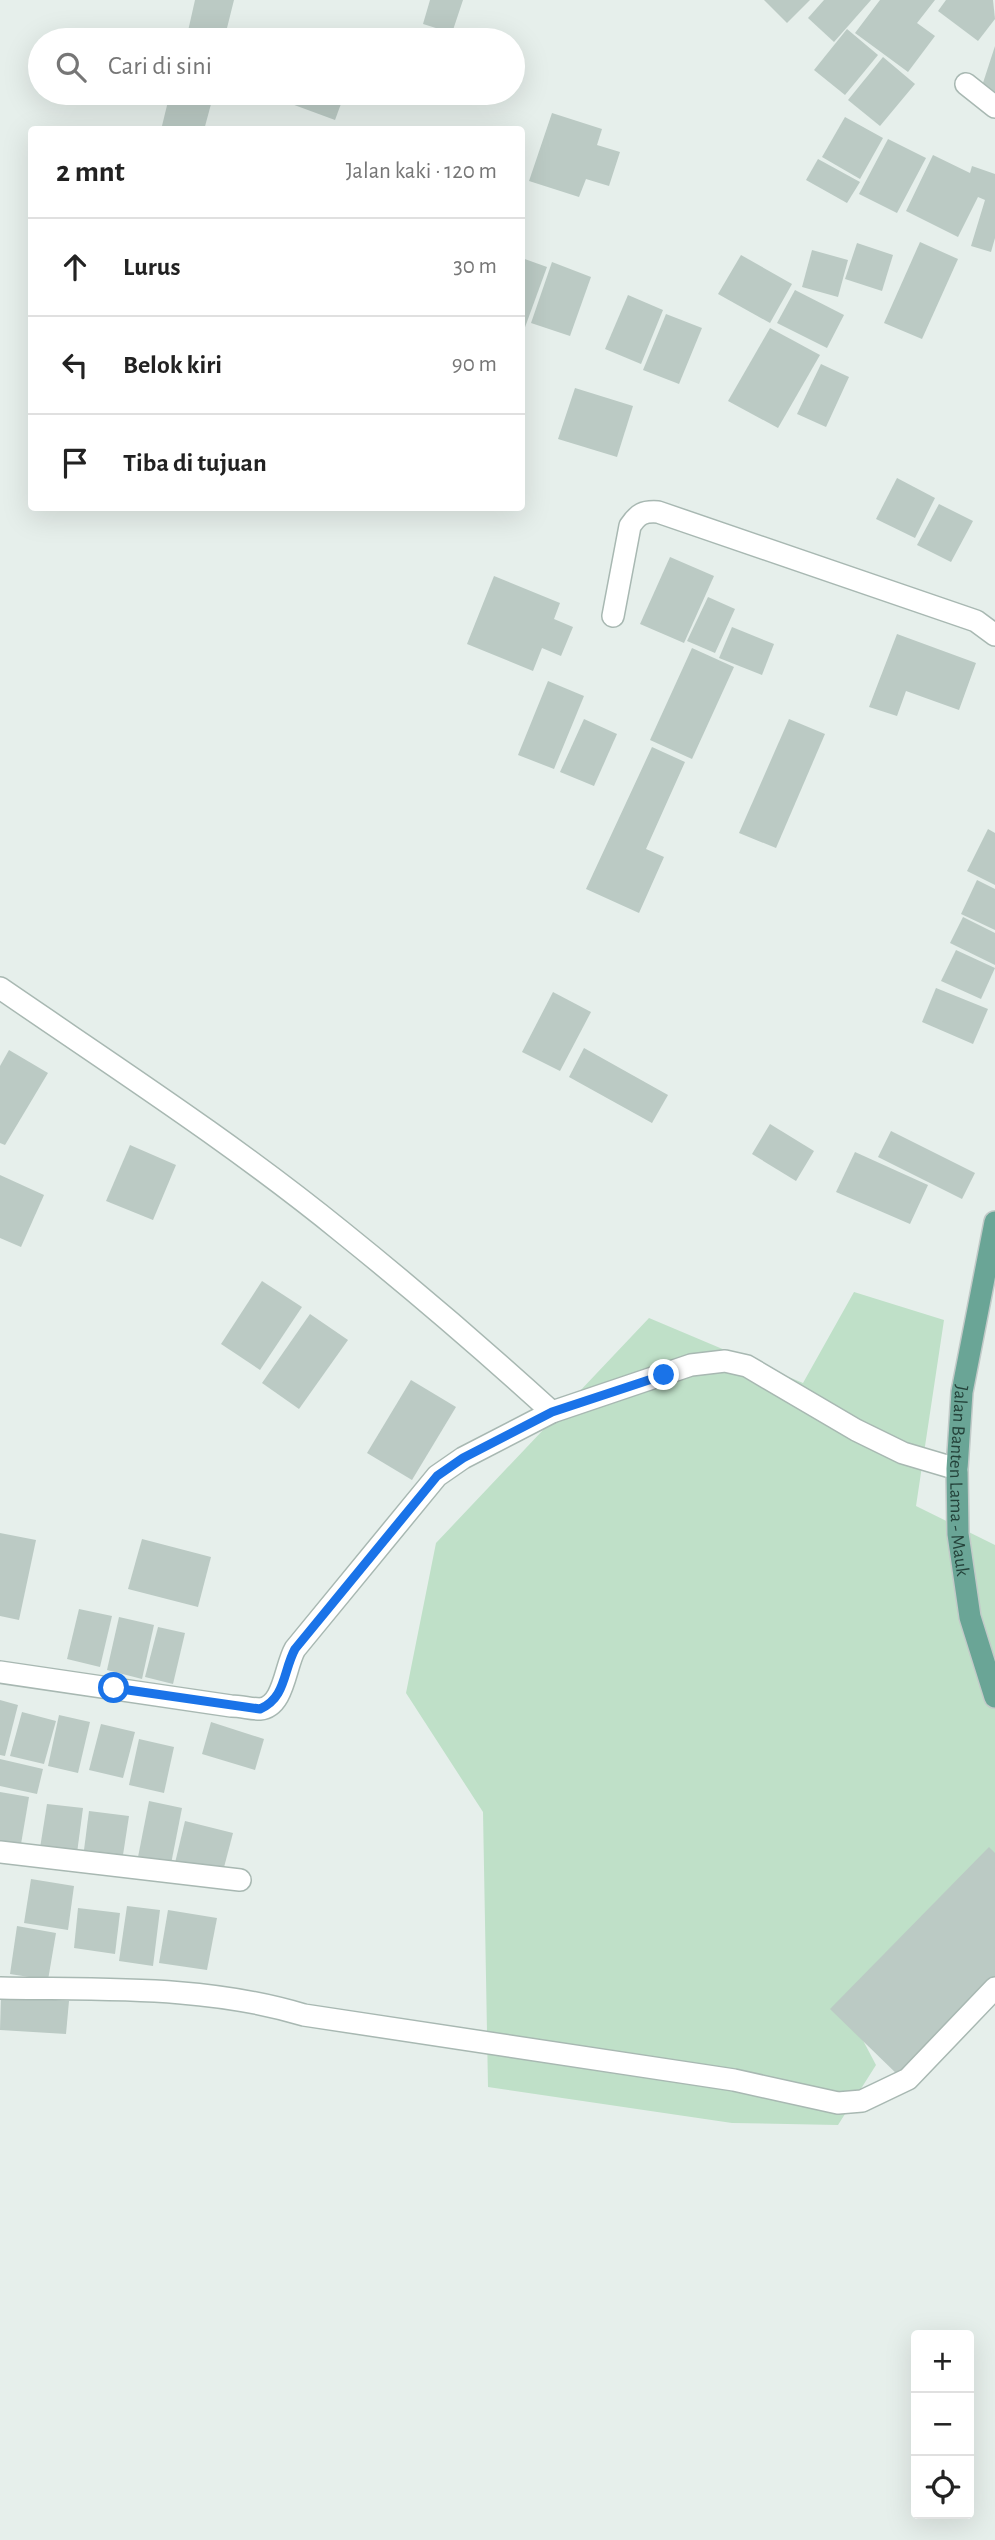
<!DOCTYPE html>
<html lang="id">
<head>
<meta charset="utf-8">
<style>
  :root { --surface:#fff; --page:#f6f6f6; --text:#222; --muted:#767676; --line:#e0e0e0 }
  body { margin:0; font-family:"Alegreya Sans",sans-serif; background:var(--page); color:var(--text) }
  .controls { position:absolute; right:21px; bottom:21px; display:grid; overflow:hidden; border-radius:7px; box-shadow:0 7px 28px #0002 }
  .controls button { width:63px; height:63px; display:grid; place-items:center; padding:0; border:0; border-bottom:2px solid var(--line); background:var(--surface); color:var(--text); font:35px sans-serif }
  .stop { position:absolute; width:21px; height:21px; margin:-16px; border:5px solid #1a73e8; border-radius:50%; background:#fff }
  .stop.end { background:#1a73e8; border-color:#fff; box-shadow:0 2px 7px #0008 }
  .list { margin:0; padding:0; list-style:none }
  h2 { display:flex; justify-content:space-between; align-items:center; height:91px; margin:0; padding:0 28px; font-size:30px }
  h2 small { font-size:23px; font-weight:400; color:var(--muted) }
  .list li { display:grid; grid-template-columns:46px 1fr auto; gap:21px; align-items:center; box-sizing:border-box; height:98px; padding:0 28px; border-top:2px solid var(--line) }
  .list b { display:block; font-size:26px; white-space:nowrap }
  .list em { font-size:23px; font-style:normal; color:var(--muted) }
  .icon { flex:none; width:38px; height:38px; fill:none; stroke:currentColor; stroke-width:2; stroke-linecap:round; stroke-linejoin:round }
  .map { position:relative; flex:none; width:995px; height:2540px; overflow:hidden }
  .search { position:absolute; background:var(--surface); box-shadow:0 7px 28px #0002; left:28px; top:28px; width:497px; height:77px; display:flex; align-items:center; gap:18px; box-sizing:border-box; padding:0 24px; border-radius:38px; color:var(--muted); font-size:26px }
  .panel { position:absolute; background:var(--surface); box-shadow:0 7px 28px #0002; left:28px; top:126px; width:497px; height:385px; border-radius:7px }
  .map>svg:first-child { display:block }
  .green { fill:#bfe0c8 }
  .building { fill:#bbcac4 }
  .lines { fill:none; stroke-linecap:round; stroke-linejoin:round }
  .minor-casing { stroke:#a8b8b2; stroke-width:24 }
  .major-casing { stroke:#c2cac8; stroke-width:24 }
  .minor { stroke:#fff; stroke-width:21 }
  .major { stroke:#6aa596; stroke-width:21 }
  .route { stroke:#1a73e8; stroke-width:9 }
  .labels { text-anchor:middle; stroke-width:7; stroke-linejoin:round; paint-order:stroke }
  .street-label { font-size:19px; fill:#24423a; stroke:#f7fbf9 }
</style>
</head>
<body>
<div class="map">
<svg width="995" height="2540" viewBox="0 0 995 2540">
  <rect width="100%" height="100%" fill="#e6efeb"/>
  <path class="green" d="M854,1292L944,1320L916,1506L995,1545V1884L847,2010L876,2065L838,2125L732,2123L488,2087L483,1812L406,1693L436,1543L649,1318L803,1383Z"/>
  <g class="building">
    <path d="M195,0H234L224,40H186Z"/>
    <path d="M430,0H463L452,33L423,24Z"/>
    <path d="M764,0H810L787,23Z"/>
    <path d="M824,0H871L834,42L808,18Z"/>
    <path d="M880,0H935L917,23L935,36L908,72L855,33Z"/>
    <path d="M946,0H993L995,19L978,41L938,11Z"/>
    <path d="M847,29L878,55L845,95L814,70Z"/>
    <path d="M995,46V93L981,89Z"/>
    <path d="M883,57L915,84L880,126L848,100Z"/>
    <path d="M170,93H214L204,130H161Z"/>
    <path d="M280,93H345L335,120L278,99Z"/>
    <path d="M552,113L602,129L597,145L620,152L609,186L586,179L579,197L529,181Z"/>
    <path d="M845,117L883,138L860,179L822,157Z"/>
    <path d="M888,139L926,158L897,213L859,194Z"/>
    <path d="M933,155L970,173L972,166L995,174V238L991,252L971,246L985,200L978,197L958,237L906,211Z"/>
    <path d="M818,159L860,182L847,203L806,180Z"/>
    <path d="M920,242L958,259L922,339L884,323Z"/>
    <path d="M857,243L893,255L882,291L845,279Z"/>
    <path d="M812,250L848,260L838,297L802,287Z"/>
    <path d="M741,255L792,284L770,323L718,294Z"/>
    <path d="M522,258L547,267L524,330L522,329Z"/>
    <path d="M552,262L591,277L570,336L531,323Z"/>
    <path d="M795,290L844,315L827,348L777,323Z"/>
    <path d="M628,295L663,310L641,364L605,349Z"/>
    <path d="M666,314L702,328L679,384L643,370Z"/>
    <path d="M770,328L820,355L778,428L728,401Z"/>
    <path d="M821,364L849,377L826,427L797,414Z"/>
    <path d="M575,388L633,406L617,457L558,439Z"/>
    <path d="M897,478L935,498L915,538L876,519Z"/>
    <path d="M939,504L973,521L951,562L917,545Z"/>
    <path d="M670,557L714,576L684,643L640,624Z"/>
    <path d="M494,576L560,603L554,619L573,627L561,656L542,648L533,671L467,644Z"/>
    <path d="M708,597L735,609L715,653L687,641Z"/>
    <path d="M732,627L774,644L762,675L719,658Z"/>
    <path d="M897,634L976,663L959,710L906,691L897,716L869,707Z"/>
    <path d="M692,648L734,667L692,759L650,740Z"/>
    <path d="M548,681L584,696L554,769L518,755Z"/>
    <path d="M584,719L617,734L594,786L560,772Z"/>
    <path d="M789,719L825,734L776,848L739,833Z"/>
    <path d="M652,747L685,762L646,849L664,857L639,913L586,889Z"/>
    <path d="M988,829L995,833V885L967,871Z"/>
    <path d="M977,880L995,889V930L961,914Z"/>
    <path d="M963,917L995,933V965L950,943Z"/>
    <path d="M956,950L995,968L981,999L941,981Z"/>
    <path d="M936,988L988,1009L973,1044L922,1022Z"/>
    <path d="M553,992L591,1012L560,1071L522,1052Z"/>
    <path d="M584,1048L668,1095L652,1123L569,1077Z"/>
    <path d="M9,1050L48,1073L5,1145L0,1143V1066Z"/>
    <path d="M770,1124L814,1151L796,1181L752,1154Z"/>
    <path d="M891,1131L975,1173L962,1199L878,1157Z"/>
    <path d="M130,1145L176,1165L153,1220L106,1201Z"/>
    <path d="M855,1152L928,1185L910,1224L836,1192Z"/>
    <path d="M0,1175L44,1195L21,1247L0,1238Z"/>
    <path d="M262,1281L302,1307L260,1370L221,1344Z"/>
    <path d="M310,1314L348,1340L299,1409L262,1383Z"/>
    <path d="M411,1380L456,1407L412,1480L367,1453Z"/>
    <path d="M0,1533L36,1540L19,1620L0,1616Z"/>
    <path d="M142,1539L211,1557L198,1607L128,1589Z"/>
    <path d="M79,1609L112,1616L100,1667L67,1659Z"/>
    <path d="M119,1617L154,1625L142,1679L107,1670Z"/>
    <path d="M158,1627L185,1633L173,1684L145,1677Z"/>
    <path d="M0,1700L18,1705L5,1756L0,1755Z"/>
    <path d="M22,1712L56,1721L44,1764L10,1756Z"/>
    <path d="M59,1715L90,1722L78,1773L48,1766Z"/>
    <path d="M211,1722L264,1739L255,1770L202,1754Z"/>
    <path d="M101,1724L135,1732L123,1778L89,1770Z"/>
    <path d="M139,1739L174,1747L164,1793L129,1785Z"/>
    <path d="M0,1759L43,1769L37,1794L0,1786Z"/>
    <path d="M0,1792L29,1797L20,1850L0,1846Z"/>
    <path d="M149,1801L182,1808L171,1864L138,1857Z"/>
    <path d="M47,1804L83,1808L77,1853L40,1848Z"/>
    <path d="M89,1811L129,1816L123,1855L84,1850Z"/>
    <path d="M185,1821L233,1833L222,1875L175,1863Z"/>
    <path d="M989,1847L995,1853V1980L900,2077L830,2009Z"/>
    <path d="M31,1879L74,1886L68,1930L24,1923Z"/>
    <path d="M127,1906L160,1910L153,1966L119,1961Z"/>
    <path d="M78,1908L120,1913L115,1954L74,1948Z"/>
    <path d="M168,1910L217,1918L207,1970L159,1963Z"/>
    <path d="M17,1926L56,1933L48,1980L10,1974Z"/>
    <path d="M1,1996L69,2001L66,2034L0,2030Z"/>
  </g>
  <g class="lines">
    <defs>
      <g id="minor">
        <path d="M966,84L995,107"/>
        <path d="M613,616L630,526C638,514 643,511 658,512L976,621L995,635"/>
        <path d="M0,988C115,1067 234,1144 342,1232C414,1290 484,1350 552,1412"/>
        <path d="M0,1672L231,1706C241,1706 251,1709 260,1709C284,1707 285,1666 295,1649L437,1476L463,1458L552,1412L691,1365L725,1361L747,1366L856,1430L903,1453L957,1469"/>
        <path d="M0,1852L240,1880"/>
        <path d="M0,1988C103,1990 205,1985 304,2015L734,2080L838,2103L862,2101L908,2079L995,1988"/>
      </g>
      <g id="major">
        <path id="s1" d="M995,1222L962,1392L957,1469L958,1534L970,1617L995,1697"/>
      </g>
    </defs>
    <use href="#minor" class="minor-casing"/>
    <use href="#major" class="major-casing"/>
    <use href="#minor" class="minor"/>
    <use href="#major" class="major"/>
  </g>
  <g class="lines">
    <path class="route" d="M114,1688L260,1709C286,1698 283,1671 295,1649L437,1476L463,1458L552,1412L664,1375"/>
  </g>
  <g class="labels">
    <g class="street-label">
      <text dy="7" stroke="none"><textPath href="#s1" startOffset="262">Jalan Banten Lama - Mauk</textPath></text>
    </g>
  </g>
</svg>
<div class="controls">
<button>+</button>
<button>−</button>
<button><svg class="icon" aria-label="locate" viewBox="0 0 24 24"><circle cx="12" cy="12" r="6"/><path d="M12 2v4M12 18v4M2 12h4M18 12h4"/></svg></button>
</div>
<div class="stop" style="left:114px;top:1688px"></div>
<div class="stop end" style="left:664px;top:1375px"></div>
<div class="search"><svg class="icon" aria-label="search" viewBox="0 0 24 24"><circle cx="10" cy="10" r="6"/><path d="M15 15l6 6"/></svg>Cari di sini</div>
<section class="panel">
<h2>2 mnt<small>Jalan kaki · 120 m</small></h2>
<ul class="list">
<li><svg class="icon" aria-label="ahead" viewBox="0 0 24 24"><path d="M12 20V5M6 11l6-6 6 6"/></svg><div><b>Lurus</b></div><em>30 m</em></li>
<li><svg class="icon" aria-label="left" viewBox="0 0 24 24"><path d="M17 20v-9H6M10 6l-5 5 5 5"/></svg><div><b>Belok kiri</b></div><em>90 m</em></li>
<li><svg class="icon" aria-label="arrive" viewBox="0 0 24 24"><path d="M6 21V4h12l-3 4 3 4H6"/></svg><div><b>Tiba di tujuan</b></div></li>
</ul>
</section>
</div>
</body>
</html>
